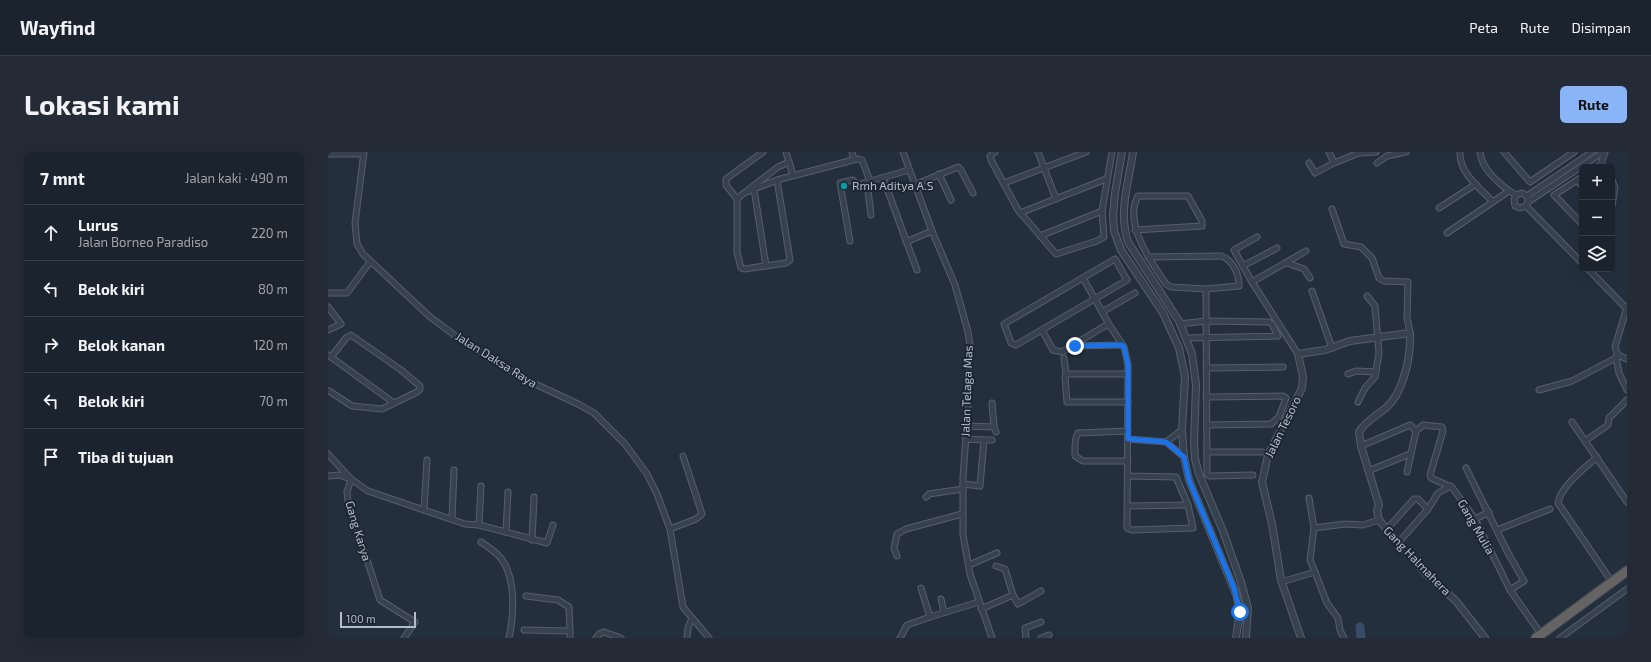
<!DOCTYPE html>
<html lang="id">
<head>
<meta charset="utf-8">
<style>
  :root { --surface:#1b232e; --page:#242b36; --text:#f1f3f6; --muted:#a0a4aa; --line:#39404a; --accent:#8ab4f8 }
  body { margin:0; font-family:"Exo 2",sans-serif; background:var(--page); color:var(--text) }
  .controls { position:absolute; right:12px; top:12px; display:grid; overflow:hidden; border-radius:6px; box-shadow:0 4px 16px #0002 }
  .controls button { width:36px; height:36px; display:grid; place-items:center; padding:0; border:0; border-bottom:1px solid var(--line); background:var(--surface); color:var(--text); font:20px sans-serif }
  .scale { position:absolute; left:12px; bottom:10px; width:76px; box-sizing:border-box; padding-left:4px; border:2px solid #b4bcc9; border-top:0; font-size:11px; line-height:14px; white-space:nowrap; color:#b4bcc9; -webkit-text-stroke:3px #1d2633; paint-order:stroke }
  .stop { position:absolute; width:12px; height:12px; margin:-9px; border:3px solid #1a73e8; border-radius:50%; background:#fff }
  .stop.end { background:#1a73e8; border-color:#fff; box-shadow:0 1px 4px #0008 }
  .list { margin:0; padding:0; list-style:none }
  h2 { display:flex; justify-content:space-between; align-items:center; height:52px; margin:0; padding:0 16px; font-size:17px }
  h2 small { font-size:13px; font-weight:400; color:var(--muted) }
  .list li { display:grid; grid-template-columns:26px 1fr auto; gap:12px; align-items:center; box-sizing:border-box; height:56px; padding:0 16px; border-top:1px solid var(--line) }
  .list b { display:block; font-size:15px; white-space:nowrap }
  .list p { margin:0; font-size:13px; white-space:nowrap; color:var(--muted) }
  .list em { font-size:13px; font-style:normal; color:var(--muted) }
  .icon { flex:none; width:22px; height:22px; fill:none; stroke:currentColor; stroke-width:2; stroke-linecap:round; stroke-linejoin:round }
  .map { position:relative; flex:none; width:1299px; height:486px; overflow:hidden; border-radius:6px }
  header { display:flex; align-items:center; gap:24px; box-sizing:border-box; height:56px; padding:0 20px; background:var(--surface); border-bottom:1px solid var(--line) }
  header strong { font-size:19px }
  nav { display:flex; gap:22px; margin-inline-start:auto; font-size:14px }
  .intro { display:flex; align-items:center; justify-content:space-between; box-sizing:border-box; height:96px; padding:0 24px }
  h1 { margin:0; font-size:28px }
  .button { padding:10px 18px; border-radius:6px; background:var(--accent); color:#111; font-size:14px; font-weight:700 }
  main { display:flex; gap:24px; padding:0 24px }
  aside { flex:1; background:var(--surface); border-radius:6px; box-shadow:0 4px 16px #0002 }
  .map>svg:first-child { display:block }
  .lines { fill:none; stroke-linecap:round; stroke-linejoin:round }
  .river { stroke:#394c67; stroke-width:9 }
  .minor-casing { stroke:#565f6c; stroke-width:7 }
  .tertiary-casing { stroke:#565f6c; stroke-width:8 }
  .trunk-casing { stroke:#434c59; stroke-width:11 }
  .minor { stroke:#38414e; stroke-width:5 }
  .tertiary { stroke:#38414e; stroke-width:6 }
  .trunk { stroke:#656462; stroke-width:9 }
  .route { stroke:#1a73e8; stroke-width:5 }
  .culture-dot { fill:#0f9aa8; stroke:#1d2633; stroke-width:1.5 }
  .labels { text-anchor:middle; stroke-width:4; stroke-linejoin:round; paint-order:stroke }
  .poi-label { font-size:12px; fill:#b4bcc9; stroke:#1d2633; text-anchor:start }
  .street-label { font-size:12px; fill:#b4bcc9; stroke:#1d2633 }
</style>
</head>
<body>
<header>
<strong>Wayfind</strong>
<nav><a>Peta</a><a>Rute</a><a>Disimpan</a></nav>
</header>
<div class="intro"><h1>Lokasi kami</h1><a class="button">Rute</a></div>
<main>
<aside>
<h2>7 mnt<small>Jalan kaki · 490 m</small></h2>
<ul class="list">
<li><svg class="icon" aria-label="ahead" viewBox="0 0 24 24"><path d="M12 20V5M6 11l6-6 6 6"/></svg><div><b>Lurus</b><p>Jalan Borneo Paradiso</p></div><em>220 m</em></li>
<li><svg class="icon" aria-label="left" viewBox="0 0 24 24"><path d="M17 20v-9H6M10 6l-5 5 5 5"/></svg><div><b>Belok kiri</b></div><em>80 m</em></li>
<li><svg class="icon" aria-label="right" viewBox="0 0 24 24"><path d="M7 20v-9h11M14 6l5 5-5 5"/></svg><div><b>Belok kanan</b></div><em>120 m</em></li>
<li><svg class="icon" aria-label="left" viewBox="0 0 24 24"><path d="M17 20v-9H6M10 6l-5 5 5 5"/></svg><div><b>Belok kiri</b></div><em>70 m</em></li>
<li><svg class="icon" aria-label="arrive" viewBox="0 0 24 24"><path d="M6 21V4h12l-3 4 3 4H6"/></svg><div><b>Tiba di tujuan</b></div></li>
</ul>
</aside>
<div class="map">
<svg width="1299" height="486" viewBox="0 0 1299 486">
  <rect width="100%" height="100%" fill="#242f3e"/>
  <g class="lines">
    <path class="river" d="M1032,475L1033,486"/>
    <defs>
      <g id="minor">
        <path d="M36,0L27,71L29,92L35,102L101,164L129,185L192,225L250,252L266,261L297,292L319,322L329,342L342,377L355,455L381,486"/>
        <path d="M458,0L465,23"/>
        <path d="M524,0L526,7"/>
        <path d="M575,0L604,79L627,133L640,180L642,193L640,254L635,326V383L642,422L664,486"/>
        <path d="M667,0L662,4L663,8L690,58L728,102L769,89L776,85L774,59L784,0"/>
        <path d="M710,0L728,47"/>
        <path d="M1001,0L1006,11"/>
        <path d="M1132,0C1131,21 1152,36 1165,50"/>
        <path d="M1152,0C1153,17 1174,35 1188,43L1194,41L1199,44L1200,50L1198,54L1192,56L1187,54L1186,48L1188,43"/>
        <path d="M1176,0L1202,30L1246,0"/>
        <path d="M0,2H35"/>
        <path d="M981,11L987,21L1006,11L1031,1L1048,0"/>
        <path d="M1049,11L1059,4L1078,0"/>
        <path d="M1269,15L1273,12L1277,0"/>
        <path d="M611,22L623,48"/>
        <path d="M1254,25L1226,43L1254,72"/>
        <path d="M555,26L589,118"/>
        <path d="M449,28L462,108L458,111L416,117L413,116L409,100V47L416,41L449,28L529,7L534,8L542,29"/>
        <path d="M1249,28L1254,34"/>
        <path d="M1284,28L1287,36L1284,54"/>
        <path d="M539,30L543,63"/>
        <path d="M676,31L758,0"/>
        <path d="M586,33L630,15L633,18L645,41"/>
        <path d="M426,37L438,114"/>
        <path d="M420,38L450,15L461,10"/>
        <path d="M1199,44L1264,0"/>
        <path d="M409,47L398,33V27L435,0"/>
        <path d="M1200,50L1275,0"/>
        <path d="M1198,54L1254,111"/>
        <path d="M1111,56L1148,32"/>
        <path d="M1004,57L1016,92L1033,95L1044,106L1051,126L1056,129L1080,130L1079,165L1082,181"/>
        <path d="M692,61L778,27"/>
        <path d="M807,78L874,74V69L860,44H810C795,71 823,110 838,132L843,135L878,137L911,134C911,122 905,108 893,104L820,105"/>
        <path d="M1119,81L1181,39"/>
        <path d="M712,84L774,59"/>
        <path d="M522,89L512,31L525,28L529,33L581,18"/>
        <path d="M578,90L604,79"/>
        <path d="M787,107L799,128L688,193L683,191L676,172Z"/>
        <path d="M959,111L976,117L982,126"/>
        <path d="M915,114L949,96"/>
        <path d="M1260,117L1298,156"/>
        <path d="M755,126L782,174L796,195L800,213L799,374V376L804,378L865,376L860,353L848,325L800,324"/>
        <path d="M924,130L906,98L929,85"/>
        <path d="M878,137L879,322L881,324L925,323"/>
        <path d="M984,139L1004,196"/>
        <path d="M0,141H19L42,110"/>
        <path d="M0,155L13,172L0,178"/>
        <path d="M1299,155L1287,195L1290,203L1299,207"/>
        <path d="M774,160L807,141"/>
        <path d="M852,172L878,169L941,170L944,172L950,184L858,186"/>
        <path d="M714,178L725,198L734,200L780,172"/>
        <path d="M745,194L794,193"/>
        <path d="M970,202L924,130L978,99"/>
        <path d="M0,203L3,205L18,186L23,183L73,218L92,234V237L89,240L54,257L24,254L1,239"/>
        <path d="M3,205L66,251"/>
        <path d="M1288,205L1291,221L1299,238"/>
        <path d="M736,206L738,222"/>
        <path d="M878,216L955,215"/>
        <path d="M1020,222L1028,219L1048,220"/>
        <path d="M1211,238L1244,229L1286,207L1290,203"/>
        <path d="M878,245L955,244L958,246L951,265L943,272L879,273"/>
        <path d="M800,250H739L737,225L739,222H800"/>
        <path d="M1030,250L1037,236L1047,225L1051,201L1047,154L1039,144"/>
        <path d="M664,251L666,275L668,280"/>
        <path d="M1244,270L1299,350"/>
        <path d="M639,274L666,275"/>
        <path d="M800,279L750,281C746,286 747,297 747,304L755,309H800"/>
        <path d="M1088,279L1095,273L1114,275L1115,279L1102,323L1103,326L1121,334"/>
        <path d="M800,287L838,290L856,305"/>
        <path d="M656,288H664"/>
        <path d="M1257,289L1280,273L1281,266L1299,248"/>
        <path d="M838,290L854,278"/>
        <path d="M1033,294L1082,273L1088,279L1079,320"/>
        <path d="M879,300H934"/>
        <path d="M0,302L23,327L40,339L137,372L151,373L219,391L225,373"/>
        <path d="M1269,305C1257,316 1232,335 1230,351L1284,430"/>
        <path d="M1138,316L1179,399L1196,429L1182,438"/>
        <path d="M1040,319L1082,302"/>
        <path d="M0,324L12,323L22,327"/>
        <path d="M23,327L19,340L20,349L52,448L87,470L76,486"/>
        <path d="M635,332L652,334L656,288L638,287"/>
        <path d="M598,345L601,342L635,337"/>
        <path d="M800,354L860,353"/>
        <path d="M96,358L99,308"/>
        <path d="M124,367L126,318"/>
        <path d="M1147,367L1161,360"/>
        <path d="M151,373L153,334"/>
        <path d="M986,376L1017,372L1035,373L1051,368"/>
        <path d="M342,377L368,367L374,362L355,304"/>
        <path d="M1059,377L1086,347H1090L1100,357"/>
        <path d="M1169,378L1222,357"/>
        <path d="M178,380L180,340"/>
        <path d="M204,388L206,345"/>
        <path d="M153,390C159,394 165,398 170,403C189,422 186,463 181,486"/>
        <path d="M1071,390L1100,357L1110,341L1123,334L1147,367L1182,438L1213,482"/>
        <path d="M569,404L566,396L569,382L578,377L634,362"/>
        <path d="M641,413L669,401"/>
        <path d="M668,414L677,417L685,443"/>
        <path d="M987,420L999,451L1010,466L1012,478L1016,486"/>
        <path d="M953,430L987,420L982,408L986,376L981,346"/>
        <path d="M593,436L602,465L651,450"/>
        <path d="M198,444L230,448L241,455L242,479"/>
        <path d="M613,447L616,460"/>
        <path d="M653,457L685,443L690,452L713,439"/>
        <path d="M196,478L242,479V486"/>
        <path d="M268,486L271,482L276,480L293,486"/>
        <path d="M359,486L360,476L364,466"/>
        <path d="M572,486L579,473L602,465"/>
        <path d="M698,486L697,476L713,470"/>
        <path d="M713,486L721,483"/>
        <path d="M1232,486L1299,437"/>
      </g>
      <g id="tertiary">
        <path d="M794,0L787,41L785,63L786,79L793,98L835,161L851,196L857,225L854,278L856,305L861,328L908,442L912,459L908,486"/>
        <path d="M805,0C801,30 790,59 800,90L851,169L864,202L868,233L866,290L867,307L871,322L895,379L913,430L920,456L918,486"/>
        <path d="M973,486L953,428L944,372L934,330L940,303L974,236L975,225L970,202L997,198L1022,189L1082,181C1083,204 1076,239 1059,255C1050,263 1037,269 1031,280L1033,294L1051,353L1049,358L1051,368L1098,422L1128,449L1157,486"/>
      </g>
      <path id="trunk" d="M1208,486L1299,419"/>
    </defs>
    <use href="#minor" class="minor-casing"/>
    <use href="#tertiary" class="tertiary-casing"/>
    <use href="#trunk" class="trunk-casing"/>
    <use href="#minor" class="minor"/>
    <use href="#tertiary" class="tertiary"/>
    <use href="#trunk" class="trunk"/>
  </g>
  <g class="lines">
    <path class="route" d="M747,194L794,193L796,195L800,213V287L838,290L856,305L861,328L906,436L912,460"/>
  </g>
  <circle class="culture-dot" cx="516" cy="34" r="4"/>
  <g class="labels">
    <g class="poi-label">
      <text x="524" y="38">Rmh Aditya A.S</text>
    </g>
    <g class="street-label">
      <text transform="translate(168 208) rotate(32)" y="4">Jalan Daksa Raya</text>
      <text transform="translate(639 239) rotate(-88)" y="4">Jalan Telaga Mas</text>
      <text transform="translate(955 275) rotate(-64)" y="4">Jalan Tesoro</text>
      <text transform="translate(1148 375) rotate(60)" y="4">Gang Mulia</text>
      <text transform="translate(30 379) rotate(73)" y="4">Gang Karya</text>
      <text transform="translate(1089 409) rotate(46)" y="4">Gang Halmahera</text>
    </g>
  </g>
</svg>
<div class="controls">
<button>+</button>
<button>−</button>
<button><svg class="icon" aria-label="layers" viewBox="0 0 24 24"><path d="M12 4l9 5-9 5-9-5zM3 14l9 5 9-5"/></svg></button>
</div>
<div class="scale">100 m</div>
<div class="stop" style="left:912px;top:460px"></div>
<div class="stop end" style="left:747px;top:194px"></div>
</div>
</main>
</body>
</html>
